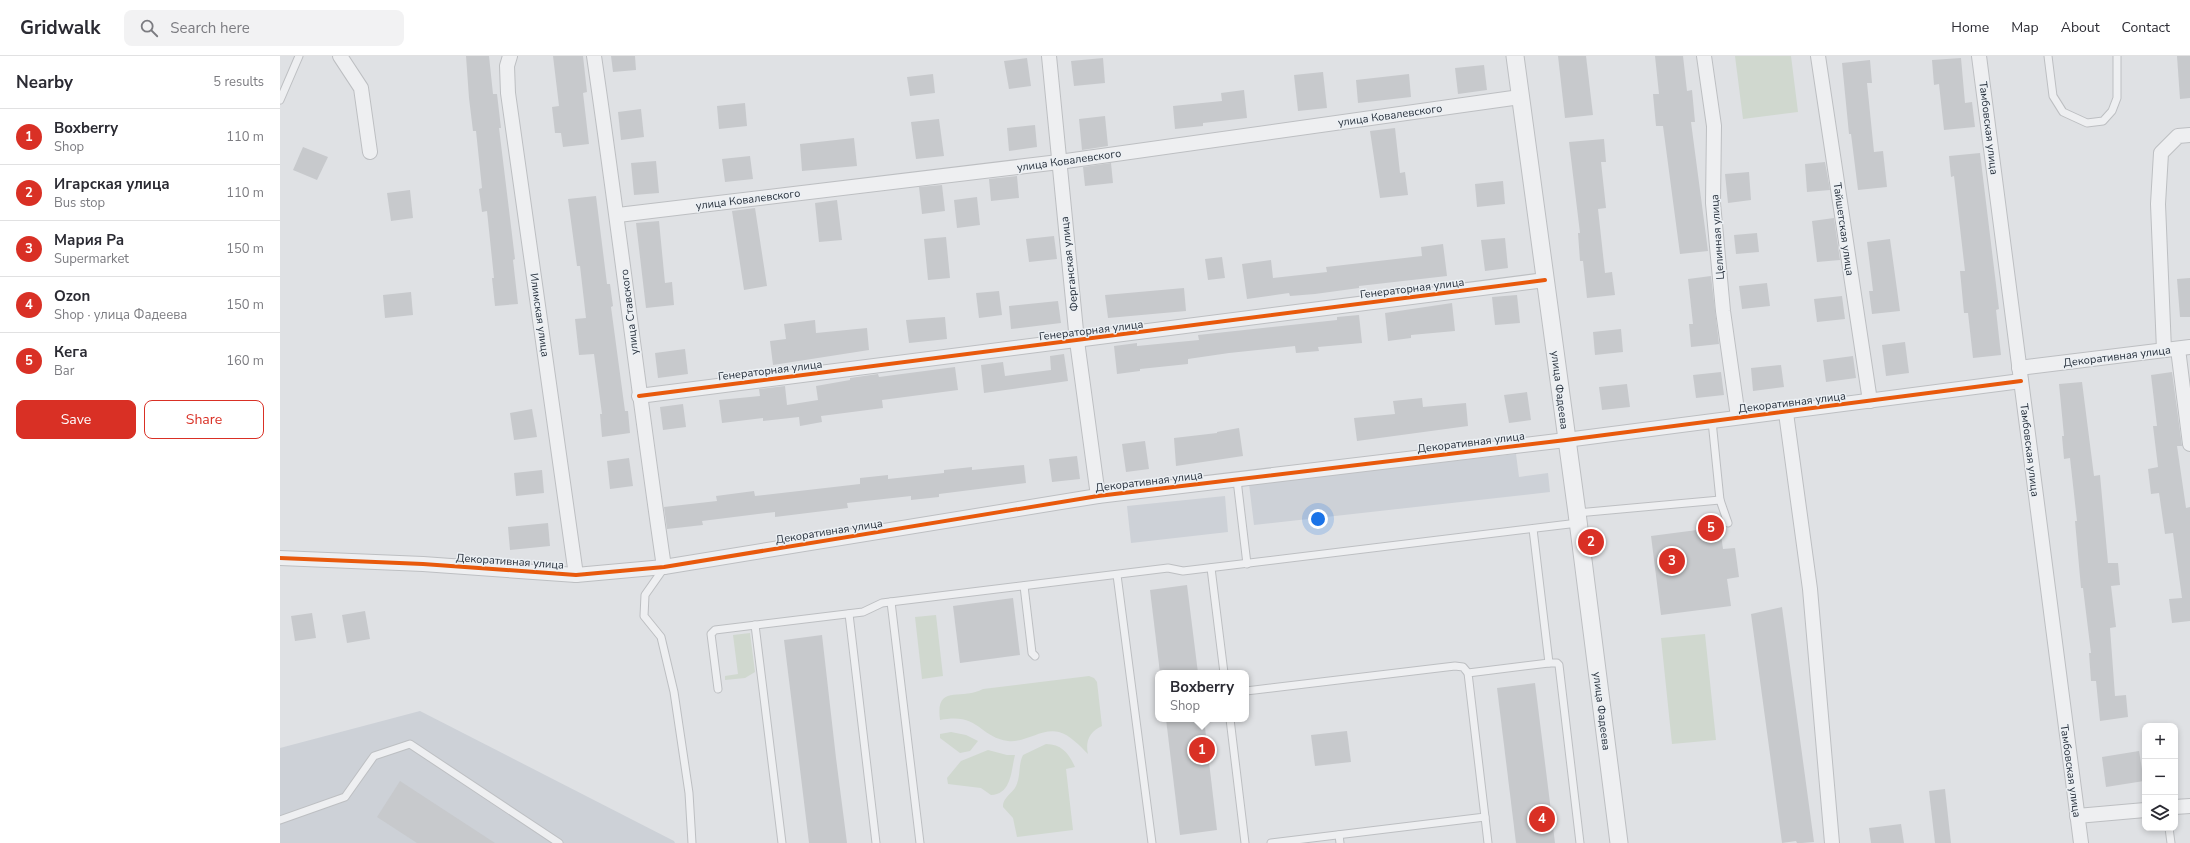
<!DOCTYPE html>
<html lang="en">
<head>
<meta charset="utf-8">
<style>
  :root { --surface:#fff; --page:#f2f2f3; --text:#2b2b33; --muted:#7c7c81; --line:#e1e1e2; --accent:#d93025 }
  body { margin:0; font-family:"Nunito Sans",sans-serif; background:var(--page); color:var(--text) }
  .controls { position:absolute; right:12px; bottom:12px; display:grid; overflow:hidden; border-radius:8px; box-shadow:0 2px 6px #0003 }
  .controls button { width:36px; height:36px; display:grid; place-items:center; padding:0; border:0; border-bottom:1px solid var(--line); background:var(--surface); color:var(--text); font:20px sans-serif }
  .you { position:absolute; left:1038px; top:463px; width:14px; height:14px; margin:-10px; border:3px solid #fff; border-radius:50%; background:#1a73e8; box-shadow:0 0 0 6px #1a73e833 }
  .badge { display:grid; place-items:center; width:26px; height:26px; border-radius:50%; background:var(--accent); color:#fff; font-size:13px; font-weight:700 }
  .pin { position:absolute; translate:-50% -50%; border:2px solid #fff; box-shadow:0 1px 4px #0006 }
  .popup { position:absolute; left:875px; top:614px; width:94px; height:52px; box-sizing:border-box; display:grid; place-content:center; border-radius:8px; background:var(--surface); filter:drop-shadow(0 1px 3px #0005); font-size:13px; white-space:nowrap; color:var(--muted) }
  .popup b { font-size:15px; color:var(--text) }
  .popup::after { content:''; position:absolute; left:50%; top:100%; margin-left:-8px; border:8px solid transparent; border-top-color:var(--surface) }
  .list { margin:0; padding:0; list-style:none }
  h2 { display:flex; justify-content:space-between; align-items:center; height:52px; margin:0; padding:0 16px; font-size:17px }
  h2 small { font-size:13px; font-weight:400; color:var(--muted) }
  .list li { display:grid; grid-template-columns:26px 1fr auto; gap:12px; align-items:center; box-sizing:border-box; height:56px; padding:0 16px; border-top:1px solid var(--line) }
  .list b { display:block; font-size:15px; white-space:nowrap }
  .list p { margin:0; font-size:13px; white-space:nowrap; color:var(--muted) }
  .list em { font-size:13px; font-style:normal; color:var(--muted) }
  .actions { display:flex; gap:8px; padding:12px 16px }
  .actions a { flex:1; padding:9px 0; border:1px solid var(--accent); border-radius:8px; text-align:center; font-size:14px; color:var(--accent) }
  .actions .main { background:var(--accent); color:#fff }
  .icon { flex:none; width:22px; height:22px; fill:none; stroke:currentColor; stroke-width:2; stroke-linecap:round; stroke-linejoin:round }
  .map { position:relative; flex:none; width:1910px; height:787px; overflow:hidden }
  header { display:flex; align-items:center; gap:24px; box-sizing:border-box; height:56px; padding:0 20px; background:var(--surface); border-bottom:1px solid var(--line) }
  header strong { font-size:19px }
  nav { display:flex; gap:22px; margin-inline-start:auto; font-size:14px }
  .search { width:280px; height:36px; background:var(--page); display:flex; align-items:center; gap:10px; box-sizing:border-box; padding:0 14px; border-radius:8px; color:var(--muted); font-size:15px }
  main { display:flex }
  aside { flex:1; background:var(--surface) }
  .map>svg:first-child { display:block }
  .built { fill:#cdd1d7 }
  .green { fill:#d0d8cf }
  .building { fill:#c7c9cc }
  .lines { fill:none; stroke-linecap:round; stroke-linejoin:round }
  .service-casing { stroke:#bdbfc2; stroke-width:9 }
  .minor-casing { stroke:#bdbfc2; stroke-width:16 }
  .tertiary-casing { stroke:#bdbfc2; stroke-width:19 }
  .service { stroke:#eeeff1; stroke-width:7 }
  .minor { stroke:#eeeff1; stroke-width:14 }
  .tertiary { stroke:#eeeff1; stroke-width:17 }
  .cycleway-casing { stroke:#ecf0f4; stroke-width:6 }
  .cycleway { stroke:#e8590c; stroke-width:4 }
  .labels { text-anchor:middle; stroke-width:3; stroke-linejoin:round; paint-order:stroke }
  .street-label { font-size:11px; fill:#27303c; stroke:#ecf0f4 }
</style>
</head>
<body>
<header>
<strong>Gridwalk</strong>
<div class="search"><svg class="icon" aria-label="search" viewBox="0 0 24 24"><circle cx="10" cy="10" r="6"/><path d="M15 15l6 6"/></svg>Search here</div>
<nav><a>Home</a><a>Map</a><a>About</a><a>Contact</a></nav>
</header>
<main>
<aside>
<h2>Nearby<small>5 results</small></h2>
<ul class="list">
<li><span class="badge">1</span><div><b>Boxberry</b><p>Shop</p></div><em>110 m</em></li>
<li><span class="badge">2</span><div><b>Игарская улица</b><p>Bus stop</p></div><em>110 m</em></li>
<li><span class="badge">3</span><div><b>Мария Ра</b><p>Supermarket</p></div><em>150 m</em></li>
<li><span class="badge">4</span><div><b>Ozon</b><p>Shop · улица Фадеева</p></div><em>150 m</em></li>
<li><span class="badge">5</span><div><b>Кега</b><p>Bar</p></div><em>160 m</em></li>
</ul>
<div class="actions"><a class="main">Save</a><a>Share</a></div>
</aside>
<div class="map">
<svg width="1910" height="787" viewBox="0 0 1910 787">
  <rect width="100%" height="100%" fill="#dfe1e4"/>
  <g class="built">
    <path d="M1236,398L1239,421L1268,417L1270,436L974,469L969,428Z"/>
    <path d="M945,440L948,476L851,487L847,450Z"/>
    <path d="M140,655L394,785L395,787H0V692Z"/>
  </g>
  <g class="green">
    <path d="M1455,0H1511L1518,56L1463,63Z"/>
    <path d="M656,559L663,620L642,623L635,561Z"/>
    <path d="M470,577L475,616L465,622L445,624V620L458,618L453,579Z"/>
    <path d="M1425,578L1436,684L1392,688L1381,582Z"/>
    <path d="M809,620L814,622L817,626L822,670C810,675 805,685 808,698C800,690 790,679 779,676C761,672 746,687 728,685C699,681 699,656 660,664C655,627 681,645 703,633Z"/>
    <path d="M671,676L686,679L698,685L690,695L680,697L660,682V678Z"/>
    <path d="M766,688C782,688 789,698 795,711L786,713L793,774L737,781L733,762L723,751C722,742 733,737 736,730C741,720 738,709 743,699Z"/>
    <path d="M708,694L727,699H735C731,714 732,738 711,739L701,732L668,728L667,722L681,705Z"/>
  </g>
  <g class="building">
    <path d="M186,0H209L213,38H217L221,72H219L235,203L233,204L238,248L215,250L212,222H214L207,155L202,156L199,133L202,132L196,75H193L189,42Z"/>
    <path d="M273,0H303L307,36L303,37L309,88L283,91L281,77H275L272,51L279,50Z"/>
    <path d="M331,0H355L356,14L333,16Z"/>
    <path d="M1278,0H1306L1313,59L1285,62Z"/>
    <path d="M1375,0H1403L1407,35L1412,34L1415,66H1411L1428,195L1400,198L1383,70H1376L1373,38H1379Z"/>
    <path d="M1897,0H1910V42L1900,43Z"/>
    <path d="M747,2L751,30L729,33L724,5Z"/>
    <path d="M823,2L825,27L794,30L791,5Z"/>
    <path d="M1681,2L1685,47L1692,46L1695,71L1664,74L1659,28L1654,29L1652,4Z"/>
    <path d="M1590,4L1592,27H1587L1594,96L1603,95L1607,131L1578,134L1571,78H1569L1562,7Z"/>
    <path d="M1204,9L1207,34L1178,38L1175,12Z"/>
    <path d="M1043,16L1047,52L1018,55L1014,19Z"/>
    <path d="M653,18L655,37L630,40L627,21Z"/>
    <path d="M1129,18L1131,41L1078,47L1076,24Z"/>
    <path d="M964,34L967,62L923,67V70L895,73L893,50L942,45L941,37Z"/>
    <path d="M465,47L467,70L439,73L437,50Z"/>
    <path d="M361,53L364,81L341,84L338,56Z"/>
    <path d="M825,60L828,90L802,94L799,63Z"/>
    <path d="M659,63L664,100L636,103L631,66Z"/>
    <path d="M755,69L757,91L729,95L727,72Z"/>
    <path d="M1115,72L1120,117L1125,116L1128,139L1100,142L1090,75Z"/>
    <path d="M574,82L577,110L522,115L520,88Z"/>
    <path d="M1324,83L1326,106H1321L1326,152L1318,153L1325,217L1332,216L1335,239L1307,242L1303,205H1300L1298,177H1300L1289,86Z"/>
    <path d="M23,91L48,101L37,124L13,114Z"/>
    <path d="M1700,97L1719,253L1716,254L1721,299L1693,302L1688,257H1684L1680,215H1685L1674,120L1671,121L1669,100Z"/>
    <path d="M470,100L473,123L445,126L442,103Z"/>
    <path d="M376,105L379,137L354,139L351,107Z"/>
    <path d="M1545,106L1550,134L1527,136L1525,108Z"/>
    <path d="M831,107L833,127L805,130L803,111Z"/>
    <path d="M1469,116L1471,144L1448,147L1445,118Z"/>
    <path d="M737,120L739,142L711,145L709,123Z"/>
    <path d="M1223,125L1225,148L1197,151L1195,128Z"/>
    <path d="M662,129L665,155L642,158L639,131Z"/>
    <path d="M130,134L133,162L111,165L107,137Z"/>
    <path d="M316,140L327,228H330L333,250L331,251L345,355H348L350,377L322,381L320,358H322L314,298L299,299L295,263L306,262L300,210H297L288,143Z"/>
    <path d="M697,141L700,169L677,172L674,144Z"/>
    <path d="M557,144L562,184L539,186L535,147Z"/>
    <path d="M475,152L487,230L464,234L452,155Z"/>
    <path d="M1554,162L1560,204L1537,206L1532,165Z"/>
    <path d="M379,165L385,227L392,226L394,249L366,252L356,167Z"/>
    <path d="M1477,177L1479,196L1456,198L1454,179Z"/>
    <path d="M774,180L777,203L749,206L746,183Z"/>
    <path d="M666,181L670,222L648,224L644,183Z"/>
    <path d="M1225,182L1228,212L1205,215L1201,184Z"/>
    <path d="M1610,183L1620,255L1592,258L1589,235H1593L1587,186Z"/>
    <path d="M1163,188L1167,220L1079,230V232L1035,238L1010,240L1009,237L967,243L962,208L991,204L993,222L1047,216L1046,211L1142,200L1141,191Z"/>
    <path d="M942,201L945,222L928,224L925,203Z"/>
    <path d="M1431,220L1439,288L1411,291L1409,268H1413L1408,223Z"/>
    <path d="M1910,222V261H1900L1897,223Z"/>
    <path d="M1487,227L1490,250L1462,253L1459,230Z"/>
    <path d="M904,232L906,255L828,262L825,239Z"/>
    <path d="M719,235L722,259L699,262L696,237Z"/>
    <path d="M131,236L133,259L105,262L103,239Z"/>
    <path d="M1237,239L1240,267L1215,269L1212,241Z"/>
    <path d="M1562,240L1565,263L1537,266L1534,243Z"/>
    <path d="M778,245L781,267L731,273L729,250Z"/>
    <path d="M1172,247L1175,275L1131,279V282L1108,285L1105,257Z"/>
    <path d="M1079,259L1082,287L1038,291L1039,295L1016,297L1015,290L949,297L908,303V308L860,313V315L837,318L834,290L857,287V290L919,284L918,279L1057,264V261Z"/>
    <path d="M665,261L667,283L629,287L626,264Z"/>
    <path d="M535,264L536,277L587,272L589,294L493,309L490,285L506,283L504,268Z"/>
    <path d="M1341,273L1343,296L1315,299L1313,276Z"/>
    <path d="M1625,286L1629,317L1606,320L1602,289Z"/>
    <path d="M405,293L408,318L378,322L375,297Z"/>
    <path d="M784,298L788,325L704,337L701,309L723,306L725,320L771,314L770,300Z"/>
    <path d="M1573,300L1576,322L1546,326L1543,304Z"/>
    <path d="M1501,309L1504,331L1473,335L1471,312Z"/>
    <path d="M675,311L678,334L602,344L603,352L541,360L542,366L520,370L519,361L483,365V362L442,367L439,344L480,340L479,333L505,330L507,349L538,344L536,330L570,324V322L598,318L599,321Z"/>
    <path d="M1441,316L1444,339L1416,342L1413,319Z"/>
    <path d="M1892,316L1902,390H1897L1906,452L1910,451V565L1892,567L1889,543L1902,542L1893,477L1885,478L1879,437L1871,438L1868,413L1878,411L1873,370H1877L1871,319Z"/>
    <path d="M1802,326L1814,420L1820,419L1828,507H1838L1840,529L1831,530L1836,571L1830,572L1835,640L1846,639L1848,661L1820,665L1816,625H1811L1809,597H1811L1803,532H1801L1795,465H1797L1790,402L1784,403L1782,380H1784L1779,328Z"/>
    <path d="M1347,328L1350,351L1322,354L1319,331Z"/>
    <path d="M1247,336L1251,364L1229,367L1224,339Z"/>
    <path d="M1142,342L1143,351L1186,347L1188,370L1077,385L1074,362L1115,358L1113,345Z"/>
    <path d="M403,348L406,371L383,374L380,351Z"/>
    <path d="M252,353L257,381L234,384L230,357Z"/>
    <path d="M959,372L963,400L896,410L894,382L937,377V376Z"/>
    <path d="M865,385L869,413L846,416L842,388Z"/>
    <path d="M797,400L800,423L772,426L769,403Z"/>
    <path d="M349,402L353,430L330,433L327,405Z"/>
    <path d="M744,409L746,427L659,438V441L631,444V440L567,447L568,452L495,461V456L422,465L423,469L387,473L384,451L437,445L436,440L474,435L475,440L580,428V422L608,419V423L664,417V414L692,411V414Z"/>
    <path d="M262,414L264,437L236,440L234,417Z"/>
    <path d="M268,467L270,490L230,494L228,471Z"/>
    <path d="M1440,471L1443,493L1455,492L1459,521L1447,523L1451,550L1381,559L1371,480Z"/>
    <path d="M907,529L918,617H880L870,534Z"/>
    <path d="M733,542L740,599L680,607L673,550Z"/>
    <path d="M1502,551L1534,786L1522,787H1517L1516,785L1502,787L1471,558Z"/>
    <path d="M85,555L90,583L67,587L62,559Z"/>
    <path d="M32,557L36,582L15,585L11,560Z"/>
    <path d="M542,579L556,702L567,787H529L519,705L504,584Z"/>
    <path d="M1255,627L1275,787H1236L1217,632Z"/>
    <path d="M886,663H924L937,774L900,779Z"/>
    <path d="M1067,675L1071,706L1035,710L1031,679Z"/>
    <path d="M1859,695L1864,725L1826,731L1822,701Z"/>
    <path d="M120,725L215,787H137L97,761Z"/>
    <path d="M1665,733L1671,787H1655L1649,735Z"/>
    <path d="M1621,768L1624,787H1591L1589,772Z"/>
  </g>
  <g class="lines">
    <defs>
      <g id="service">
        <path d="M1768,0L1773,40L1783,56L1807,67L1823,65L1832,55L1837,42V0"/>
        <path d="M0,44L19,0"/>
        <path d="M1432,365L1440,444L1448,467"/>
        <path d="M957,424L967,508"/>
        <path d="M1297,457L1440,444"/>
        <path d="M384,512L365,539L364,560L381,581L394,636L409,737L412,787"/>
        <path d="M931,512L944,617"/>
        <path d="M837,519L872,787"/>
        <path d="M744,530L752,597L755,600"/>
        <path d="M611,546L640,787"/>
        <path d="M569,558L596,787"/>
        <path d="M475,569L502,787"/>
        <path d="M1269,607H1277L1279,609L1300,787"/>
        <path d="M438,633L431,578L435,574L583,556L602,547L888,512L903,515L1298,467"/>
        <path d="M966,635L1175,610L1183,611L1188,617"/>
        <path d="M950,663L965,787"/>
        <path d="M1205,761L1208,787"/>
        <path d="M0,764L65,741L94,700L130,688L279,787"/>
        <path d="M1889,772L1891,787"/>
        <path d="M1059,779L1060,787"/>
        <path d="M991,787L1205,761L1188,617L1269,607L1253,473"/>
      </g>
      <g id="minor">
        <path d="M60,0L81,32L90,96"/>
        <path d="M230,0L227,10L228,37L296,519"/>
        <path d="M314,0C339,170 359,341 384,511"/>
        <path d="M769,0L797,285L818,440"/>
        <path d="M1424,0L1434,70L1433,147L1443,255L1458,361"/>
        <path d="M1538,0L1590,345"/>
        <path d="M1699,0L1801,787"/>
        <path d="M338,159L779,106L1240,41"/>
        <path d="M1898,293L1910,388"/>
        <path d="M1884,294L1878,148L1881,97L1898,80L1910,79"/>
        <path d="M1739,312L1910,291"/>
        <path d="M359,340L1265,224"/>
        <path d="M1506,357L1530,533L1552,787"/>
        <path d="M0,502L143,508L296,519L384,511L818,440L1286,384L1741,325"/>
        <path d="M1895,751L1910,750"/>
        <path d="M1797,760L1865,754"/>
      </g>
      <path id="tertiary" d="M1235,0L1297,457L1339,787"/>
    </defs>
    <use href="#service" class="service-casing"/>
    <use href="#minor" class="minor-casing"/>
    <use href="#tertiary" class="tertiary-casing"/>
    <use href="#service" class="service"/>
    <use href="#minor" class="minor"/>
    <use href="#tertiary" class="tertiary"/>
    <defs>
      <g id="cycleway">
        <path d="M359,340L1265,224"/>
        <path d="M0,502L143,508L296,519L384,511L818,440L1286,384L1741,325"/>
      </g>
    </defs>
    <use href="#cycleway" class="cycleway-casing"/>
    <use href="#cycleway" class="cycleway"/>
  </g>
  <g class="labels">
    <g class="street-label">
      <text transform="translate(1110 59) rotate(-8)" y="4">улица Ковалевского</text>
      <text transform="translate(1709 72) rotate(83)" y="4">Тамбовская улица</text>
      <text transform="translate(789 104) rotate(-8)" y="4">улица Ковалевского</text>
      <text transform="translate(468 143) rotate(-7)" y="4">улица Ковалевского</text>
      <text transform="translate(1564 173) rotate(82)" y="4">Тайшетская улица</text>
      <text transform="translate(1437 181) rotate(-94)" y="4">Целинная улица</text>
      <text transform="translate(789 208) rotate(-96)" y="4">Ферганская улица</text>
      <text transform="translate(1132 232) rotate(-7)" y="4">Генераторная улица</text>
      <text transform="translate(349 256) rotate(-97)" y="4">улица Ставского</text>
      <text transform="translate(260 259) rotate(82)" y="4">Илимская улица</text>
      <text transform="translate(811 274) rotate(-7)" y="4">Генераторная улица</text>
      <text transform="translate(1837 300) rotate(-7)" y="4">Декоративная улица</text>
      <text transform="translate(490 314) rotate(-7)" y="4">Генераторная улица</text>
      <text transform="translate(1280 334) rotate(83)" y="4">улица Фадеева</text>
      <text transform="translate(1512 346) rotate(-7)" y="4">Декоративная улица</text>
      <text transform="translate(1191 386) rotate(-7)" y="4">Декоративная улица</text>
      <text transform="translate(1750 394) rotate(83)" y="4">Тамбовская улица</text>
      <text transform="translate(869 425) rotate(-7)" y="4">Декоративная улица</text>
      <text transform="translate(549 475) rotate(-9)" y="4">Декоративная улица</text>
      <text transform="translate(230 505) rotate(4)" y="4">Декоративная улица</text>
      <text transform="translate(1322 655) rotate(83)" y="4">улица Фадеева</text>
      <text transform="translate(1791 715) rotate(82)" y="4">Тамбовская улица</text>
    </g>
  </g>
</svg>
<div class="controls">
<button>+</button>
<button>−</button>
<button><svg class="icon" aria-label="layers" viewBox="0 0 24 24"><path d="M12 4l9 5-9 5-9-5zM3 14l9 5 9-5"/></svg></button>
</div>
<div class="you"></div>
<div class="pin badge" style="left:922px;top:694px">1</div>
<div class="popup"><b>Boxberry</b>Shop</div>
<div class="pin badge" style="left:1311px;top:486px">2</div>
<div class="pin badge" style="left:1392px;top:505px">3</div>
<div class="pin badge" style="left:1262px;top:763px">4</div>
<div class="pin badge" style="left:1431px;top:472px">5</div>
</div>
</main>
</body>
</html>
